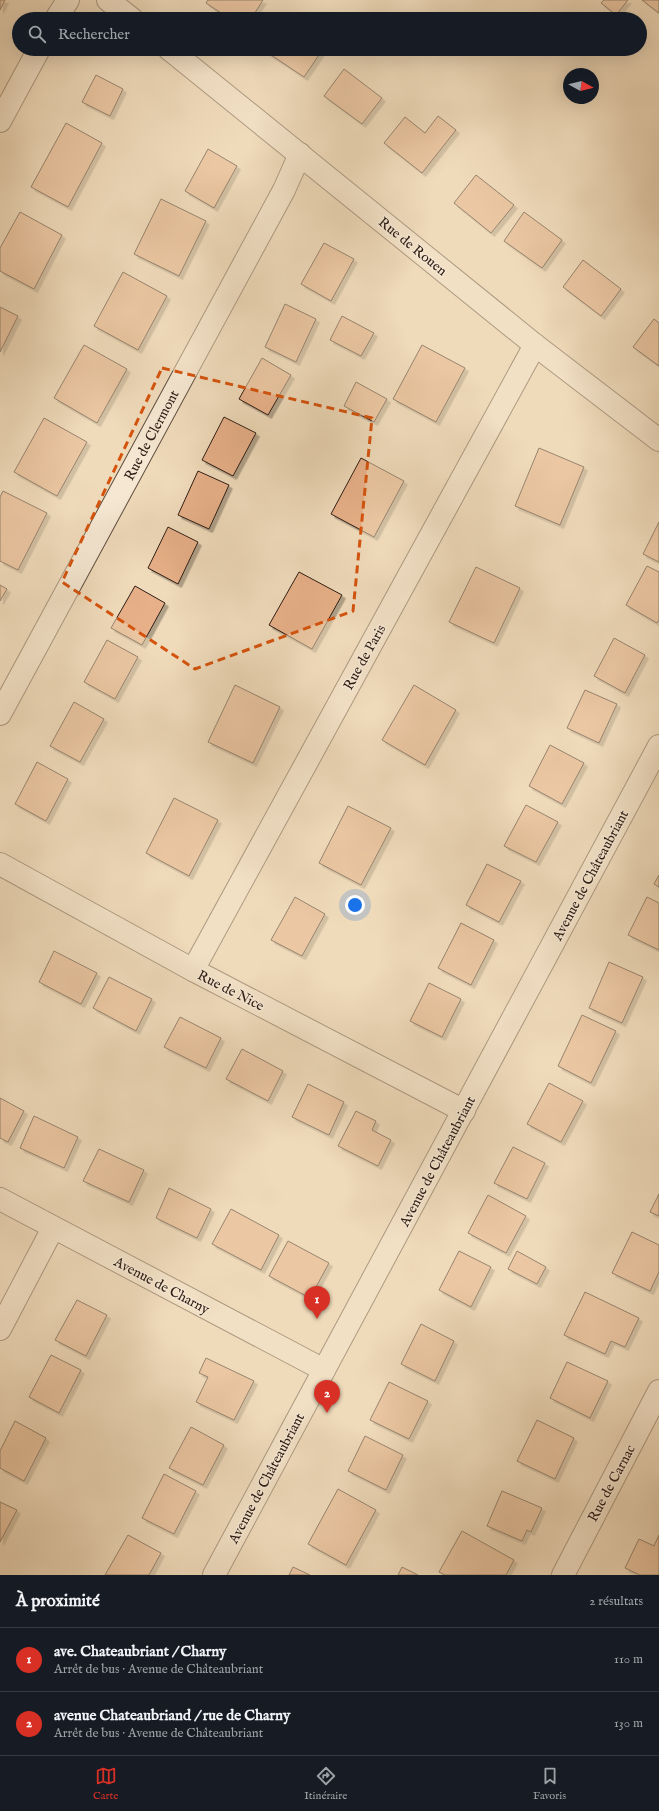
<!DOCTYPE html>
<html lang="fr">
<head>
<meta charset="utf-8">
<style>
  :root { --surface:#171b24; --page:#242831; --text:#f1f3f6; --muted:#9ea1a6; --line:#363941; --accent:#d93025 }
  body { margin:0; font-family:"IM FELL English",serif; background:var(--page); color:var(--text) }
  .compass { position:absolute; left:563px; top:68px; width:36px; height:36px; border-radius:50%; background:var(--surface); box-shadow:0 4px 16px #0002; rotate:98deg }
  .you { position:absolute; left:355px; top:905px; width:14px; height:14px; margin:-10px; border:3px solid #fff; border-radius:50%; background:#1a73e8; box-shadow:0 0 0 6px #1a73e833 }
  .badge { display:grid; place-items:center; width:26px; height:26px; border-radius:50%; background:var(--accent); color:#fff; font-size:13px; font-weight:700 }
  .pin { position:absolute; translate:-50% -33px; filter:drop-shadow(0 1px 2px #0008) }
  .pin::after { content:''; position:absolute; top:21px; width:14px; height:12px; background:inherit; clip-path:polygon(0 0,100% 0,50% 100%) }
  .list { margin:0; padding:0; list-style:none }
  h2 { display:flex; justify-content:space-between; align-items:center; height:52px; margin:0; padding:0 16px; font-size:17px }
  h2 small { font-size:13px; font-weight:400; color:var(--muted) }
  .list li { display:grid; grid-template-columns:26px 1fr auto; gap:12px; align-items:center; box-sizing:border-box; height:64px; padding:0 16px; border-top:1px solid var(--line) }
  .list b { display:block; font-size:15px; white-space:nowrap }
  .list p { margin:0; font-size:13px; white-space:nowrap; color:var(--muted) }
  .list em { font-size:13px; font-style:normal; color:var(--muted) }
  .icon { flex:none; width:22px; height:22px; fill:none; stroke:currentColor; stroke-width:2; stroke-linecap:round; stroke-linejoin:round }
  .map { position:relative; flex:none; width:659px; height:1575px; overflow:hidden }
  .search { position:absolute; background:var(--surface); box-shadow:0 4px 16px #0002; left:12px; right:12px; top:12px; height:44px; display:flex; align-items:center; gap:10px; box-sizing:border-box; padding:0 14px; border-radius:22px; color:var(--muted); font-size:15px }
  .sheet { height:180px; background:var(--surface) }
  nav { display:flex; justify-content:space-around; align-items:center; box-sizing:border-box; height:56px; border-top:1px solid var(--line); background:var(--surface); font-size:11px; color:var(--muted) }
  nav a { display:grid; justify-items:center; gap:2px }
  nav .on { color:var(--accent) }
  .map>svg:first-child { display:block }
  .building { fill:#e7b088; stroke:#2d1c15; filter:url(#shadow) }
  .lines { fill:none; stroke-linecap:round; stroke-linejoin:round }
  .minor-casing { stroke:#5e4c3e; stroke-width:24 }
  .tertiary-casing { stroke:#5e4c3e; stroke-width:24 }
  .minor { stroke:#f5e7d2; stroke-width:22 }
  .tertiary { stroke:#f5e7d2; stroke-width:22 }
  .marked { fill:none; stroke:#d5530d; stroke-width:3; stroke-dasharray:8 5; stroke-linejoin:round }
  .labels { text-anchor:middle; stroke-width:3; stroke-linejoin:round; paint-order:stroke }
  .street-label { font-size:14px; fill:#2d1c15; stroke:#f5e7d2 }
</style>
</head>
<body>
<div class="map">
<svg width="659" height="1575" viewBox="0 0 659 1575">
  <defs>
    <filter id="shadow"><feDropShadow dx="3.5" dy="3.5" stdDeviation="0" flood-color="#0004"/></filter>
  </defs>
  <rect width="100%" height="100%" fill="#efdaba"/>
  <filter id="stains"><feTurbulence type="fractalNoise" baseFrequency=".005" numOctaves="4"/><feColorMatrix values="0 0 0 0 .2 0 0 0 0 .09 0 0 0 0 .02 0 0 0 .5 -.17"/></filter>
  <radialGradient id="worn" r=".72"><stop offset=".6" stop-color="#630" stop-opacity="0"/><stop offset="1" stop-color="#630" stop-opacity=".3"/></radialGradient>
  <g class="building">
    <path d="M0,0H5L0,10Z"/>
    <path d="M208,0H263L251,19H230L206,3Z"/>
    <path d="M604,0H628L616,15L601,3Z"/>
    <path d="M642,0H659V13Z"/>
    <path d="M266,49H323L304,77L265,51Z"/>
    <path d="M344,69L382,98L362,124L324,96Z"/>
    <path d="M96,75L123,89L110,116L82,102Z"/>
    <path d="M438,116L456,130L422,173L384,143L405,117L425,133Z"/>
    <path d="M66,123L102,143L68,207L31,187Z"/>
    <path d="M208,149L237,166L214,208L185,191Z"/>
    <path d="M476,175L514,205L491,233L454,203Z"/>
    <path d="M161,199L206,221L179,276L134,254Z"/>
    <path d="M20,212L62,235L34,289L0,271V248Z"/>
    <path d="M524,212L562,240L542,268L504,241Z"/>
    <path d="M324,243L354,259L331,301L301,284Z"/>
    <path d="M583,260L621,289L601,316L563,287Z"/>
    <path d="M123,272L167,296L138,350L94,326Z"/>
    <path d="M285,304L316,319L296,362L265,347Z"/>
    <path d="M0,307L18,316L0,352Z"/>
    <path d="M342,316L374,333L361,356L330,340Z"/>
    <path d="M654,319L659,323V366L633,347Z"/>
    <path d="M84,345L127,369L97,423L54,398Z"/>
    <path d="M422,345L465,368L436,422L393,399Z"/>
    <path d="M262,358L291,375L268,415L239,399Z"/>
    <path d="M356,382L387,399L374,422L344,406Z"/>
    <path d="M224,417L256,433L233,476L202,460Z"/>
    <path d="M44,418L87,442L57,496L14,472Z"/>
    <path d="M539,448L584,467L560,525L515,506Z"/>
    <path d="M361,458L404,481L374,537L331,514Z"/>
    <path d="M198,471L229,485L209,529L178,515Z"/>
    <path d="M3,491L47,513L18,570L0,561V497Z"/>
    <path d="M659,522V562L643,554Z"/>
    <path d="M168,527L198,542L178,584L148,568Z"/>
    <path d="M647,566L659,572V620L657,623L626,605Z"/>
    <path d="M476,567L520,588L494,643L449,622Z"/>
    <path d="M299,572L342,595L312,649L269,625Z"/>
    <path d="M0,585L7,589L0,601Z"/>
    <path d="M135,586L165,603L142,645L111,628Z"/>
    <path d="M614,638L645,655L625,693L594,676Z"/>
    <path d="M107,640L138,657L115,699L84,682Z"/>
    <path d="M235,685L280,707L253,763L208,742Z"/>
    <path d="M414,685L456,710L425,765L382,740Z"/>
    <path d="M585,690L617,704L599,743L567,728Z"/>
    <path d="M74,702L104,719L80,762L50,746Z"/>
    <path d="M550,745L584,763L562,804L529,786Z"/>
    <path d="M37,762L68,779L46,821L15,804Z"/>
    <path d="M174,798L218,820L189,876L146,853Z"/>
    <path d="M526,805L558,822L536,862L504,846Z"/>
    <path d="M348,806L391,828L361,885L319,863Z"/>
    <path d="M487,864L521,881L499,922L466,905Z"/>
    <path d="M659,875V887L654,884Z"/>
    <path d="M295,897L325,914L302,956L271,940Z"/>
    <path d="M647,897L659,903V950L628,935Z"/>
    <path d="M461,923L494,940L471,985L438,968Z"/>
    <path d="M54,951L97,973L81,1004L39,982Z"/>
    <path d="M609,962L643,977L622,1023L589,1008Z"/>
    <path d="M109,977L152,999L136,1031L93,1008Z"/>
    <path d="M429,983L461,999L442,1037L410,1021Z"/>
    <path d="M582,1015L616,1031L591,1083L558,1066Z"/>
    <path d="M180,1017L221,1038L206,1068L164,1047Z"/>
    <path d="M242,1049L283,1071L268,1101L226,1079Z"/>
    <path d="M549,1083L583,1101L561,1142L527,1124Z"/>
    <path d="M308,1084L344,1102L329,1135L292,1117Z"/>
    <path d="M0,1098L24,1111L8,1142L0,1138Z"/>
    <path d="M356,1111L376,1121L372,1130L391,1140L378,1166L338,1146Z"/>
    <path d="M34,1116L78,1137L64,1168L20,1148Z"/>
    <path d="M513,1147L545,1163L527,1199L494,1183Z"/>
    <path d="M99,1149L144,1170L129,1202L83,1181Z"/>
    <path d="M169,1188L211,1209L197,1238L156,1218Z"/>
    <path d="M659,1194V1216L650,1212Z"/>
    <path d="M488,1195L526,1216L506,1253L468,1233Z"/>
    <path d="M231,1209L279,1235L261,1270L212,1244Z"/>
    <path d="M632,1232L659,1245V1272L650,1291L612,1273Z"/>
    <path d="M288,1241L329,1263L310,1298L269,1276Z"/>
    <path d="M459,1251L491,1267L471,1307L439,1290Z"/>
    <path d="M517,1251L546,1267L537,1284L508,1269Z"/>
    <path d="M585,1292L639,1318L625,1347L611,1341L605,1354L564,1335Z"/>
    <path d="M77,1300L107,1315L86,1356L55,1340Z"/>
    <path d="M421,1324L454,1341L435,1381L401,1364Z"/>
    <path d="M51,1355L81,1370L59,1413L29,1397Z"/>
    <path d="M206,1358L254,1381L234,1420L196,1402L208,1377L199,1373Z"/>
    <path d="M567,1362L608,1381L590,1418L550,1398Z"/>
    <path d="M389,1382L428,1401L409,1439L370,1420Z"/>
    <path d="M537,1420L574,1438L555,1479L517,1461Z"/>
    <path d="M15,1421L46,1438L24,1481L0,1468V1451Z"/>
    <path d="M191,1427L224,1445L203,1485L169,1468Z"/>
    <path d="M365,1436L403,1455L386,1490L348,1471Z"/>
    <path d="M164,1474L196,1491L174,1534L142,1518Z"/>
    <path d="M338,1489L376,1510L346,1565L308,1544Z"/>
    <path d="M502,1491L542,1508L531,1532L527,1530L522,1541L487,1526Z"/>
    <path d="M0,1502L17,1510L0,1542Z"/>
    <path d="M462,1531L514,1560L506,1575H445L439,1572Z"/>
    <path d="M128,1535L161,1553L149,1575H105Z"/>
    <path d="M659,1535V1575H640L625,1568L639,1539L654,1546Z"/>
    <path d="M293,1567L310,1575H289Z"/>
    <path d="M402,1567L418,1575H398Z"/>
  </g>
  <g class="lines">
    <defs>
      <g id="minor">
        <path d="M108,0L132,19"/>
        <path d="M56,19L68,0"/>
        <path d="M169,49L535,345L659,440"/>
        <path d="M0,121L39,49"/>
        <path d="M0,714L284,190L300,154"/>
        <path d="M0,864L193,970L464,1111"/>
        <path d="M193,970L535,345"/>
        <path d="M0,1199L324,1370"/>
        <path d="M0,1329L53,1228"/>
        <path d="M563,1575L659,1391"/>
      </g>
      <path id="tertiary" d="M214,1575L659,746"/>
    </defs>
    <use href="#minor" class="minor-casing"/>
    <use href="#tertiary" class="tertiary-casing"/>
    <use href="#minor" class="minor"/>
    <use href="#tertiary" class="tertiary"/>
  </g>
  <path d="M0 0H659V1575H0ZM162,368L372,418L353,611L195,669L62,582Z" fill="#efdaba" fill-opacity=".55" fill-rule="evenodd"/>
  <path class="marked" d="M162,368L372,418L353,611L195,669L62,582Z"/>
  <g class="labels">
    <g class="street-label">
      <text transform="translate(413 246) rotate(39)" y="5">Rue de Rouen</text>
      <text transform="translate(151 435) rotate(-62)" y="5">Rue de Clermont</text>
      <text transform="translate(364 657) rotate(-61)" y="5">Rue de Paris</text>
      <text transform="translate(590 875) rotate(-62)" y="5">Avenue de Châteaubriant</text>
      <text transform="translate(231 990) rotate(27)" y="5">Rue de Nice</text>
      <text transform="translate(437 1161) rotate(-62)" y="5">Avenue de Châteaubriant</text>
      <text transform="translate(162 1285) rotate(28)" y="5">Avenue de Charny</text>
      <text transform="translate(266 1478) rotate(-62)" y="5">Avenue de Châteaubriant</text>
      <text transform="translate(611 1483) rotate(-62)" y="5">Rue de Carnac</text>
    </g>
  </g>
  <rect width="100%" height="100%" filter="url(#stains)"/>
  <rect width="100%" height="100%" fill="url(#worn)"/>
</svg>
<svg class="compass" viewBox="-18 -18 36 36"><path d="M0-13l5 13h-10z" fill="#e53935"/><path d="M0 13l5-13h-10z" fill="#9ea1a6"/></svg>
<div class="you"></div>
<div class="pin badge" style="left:317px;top:1319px">1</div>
<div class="pin badge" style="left:327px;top:1413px">2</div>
<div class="search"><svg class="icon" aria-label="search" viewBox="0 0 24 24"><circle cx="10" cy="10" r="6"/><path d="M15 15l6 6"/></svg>Rechercher</div>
</div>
<section class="sheet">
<h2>À proximité<small>2 résultats</small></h2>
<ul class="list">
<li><span class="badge">1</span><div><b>ave. Chateaubriant / Charny</b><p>Arrêt de bus · Avenue de Châteaubriant</p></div><em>110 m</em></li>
<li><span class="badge">2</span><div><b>avenue Chateaubriand / rue de Charny</b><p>Arrêt de bus · Avenue de Châteaubriant</p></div><em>130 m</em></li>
</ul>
</section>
<nav>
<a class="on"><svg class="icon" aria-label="map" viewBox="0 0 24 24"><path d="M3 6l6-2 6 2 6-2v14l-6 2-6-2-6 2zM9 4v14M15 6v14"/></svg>Carte</a>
<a><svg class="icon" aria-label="directions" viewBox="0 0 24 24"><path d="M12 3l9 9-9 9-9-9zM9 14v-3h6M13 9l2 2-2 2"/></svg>Itinéraire</a>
<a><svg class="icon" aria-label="saved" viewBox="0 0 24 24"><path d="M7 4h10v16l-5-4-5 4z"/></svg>Favoris</a>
</nav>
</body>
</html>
